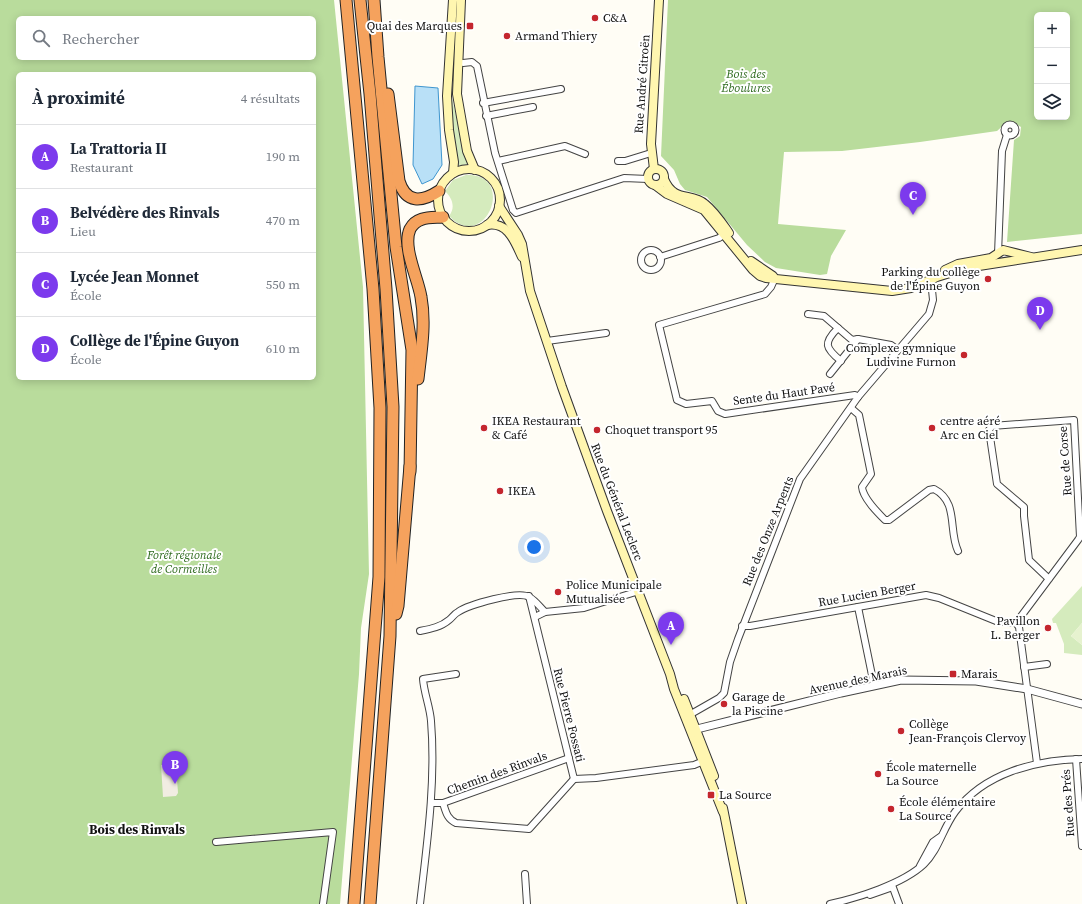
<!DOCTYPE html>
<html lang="fr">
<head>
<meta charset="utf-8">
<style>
  :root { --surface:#fff; --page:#f6f6f7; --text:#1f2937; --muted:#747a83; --line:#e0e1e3; --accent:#7c3aed }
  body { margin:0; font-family:"Source Serif 4",serif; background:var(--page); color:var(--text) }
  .controls { position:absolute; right:12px; top:12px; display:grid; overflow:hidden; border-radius:6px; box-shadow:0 2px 10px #0003 }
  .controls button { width:36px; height:36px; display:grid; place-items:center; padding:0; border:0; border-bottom:1px solid var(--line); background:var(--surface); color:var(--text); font:20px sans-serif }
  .you { position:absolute; left:534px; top:547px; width:14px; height:14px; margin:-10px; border:3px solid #fff; border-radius:50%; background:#1a73e8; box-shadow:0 0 0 6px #1a73e833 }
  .badge { display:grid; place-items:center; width:26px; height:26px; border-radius:50%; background:var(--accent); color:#fff; font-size:13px; font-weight:700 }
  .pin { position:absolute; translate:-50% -33px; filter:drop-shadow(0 1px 2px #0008) }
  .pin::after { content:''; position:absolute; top:21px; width:14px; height:12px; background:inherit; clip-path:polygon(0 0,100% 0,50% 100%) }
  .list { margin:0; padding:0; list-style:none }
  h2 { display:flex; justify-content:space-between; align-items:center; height:52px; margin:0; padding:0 16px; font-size:17px }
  h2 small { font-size:13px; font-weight:400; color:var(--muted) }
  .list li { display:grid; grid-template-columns:26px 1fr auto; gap:12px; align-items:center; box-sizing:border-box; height:64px; padding:0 16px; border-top:1px solid var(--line) }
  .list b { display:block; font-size:15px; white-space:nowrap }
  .list p { margin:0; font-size:13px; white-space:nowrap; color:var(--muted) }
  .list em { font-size:13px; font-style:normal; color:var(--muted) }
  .icon { flex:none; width:22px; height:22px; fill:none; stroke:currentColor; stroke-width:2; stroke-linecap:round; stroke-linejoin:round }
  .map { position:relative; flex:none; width:1082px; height:904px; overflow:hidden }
  .search { position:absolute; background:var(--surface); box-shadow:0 2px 10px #0003; left:16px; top:16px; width:300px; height:44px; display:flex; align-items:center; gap:10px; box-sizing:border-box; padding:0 14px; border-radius:6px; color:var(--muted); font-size:15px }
  .panel { position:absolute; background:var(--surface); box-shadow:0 2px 10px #0003; left:16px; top:72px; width:300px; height:308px; border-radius:6px }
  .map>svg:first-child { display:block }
  .green { fill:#d5ebbd }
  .forest { fill:#b9dc9c; fill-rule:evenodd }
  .pitch { fill:#e6f2cf }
  .plaza { fill:#f1ede2 }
  .water { fill:#b9e0f7; stroke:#3f96cf }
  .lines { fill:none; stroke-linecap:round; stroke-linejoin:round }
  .minor-casing { stroke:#444; stroke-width:8 }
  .tertiary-casing { stroke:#444; stroke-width:9 }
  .secondary-casing { stroke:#333; stroke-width:10 }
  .motorway-casing { stroke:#222; stroke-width:13 }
  .minor { stroke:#fff; stroke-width:6 }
  .tertiary { stroke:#fff; stroke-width:7 }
  .secondary { stroke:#fff6b0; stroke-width:8 }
  .motorway { stroke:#f5a25d; stroke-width:11 }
  .poi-dot { fill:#c4262e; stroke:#fff; stroke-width:1.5 }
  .labels { text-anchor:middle; stroke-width:4; stroke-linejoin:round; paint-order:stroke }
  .poi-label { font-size:12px; fill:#111; stroke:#fff; text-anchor:start }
  .park-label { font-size:12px; font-style:italic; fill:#2f6b1f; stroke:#fff }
  .street-label { font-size:12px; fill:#111; stroke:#fff }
  .neighbourhood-label { font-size:13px; font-weight:bold; fill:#111; stroke:#fff }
</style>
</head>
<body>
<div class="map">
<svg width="1082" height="904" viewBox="0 0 1082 904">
  <rect width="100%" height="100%" fill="#fffdf5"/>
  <g class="green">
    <path d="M450,95H451L468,164L457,166Z"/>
    <path d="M466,175C518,173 485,254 449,216C456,207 452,198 445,191L453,180Z"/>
    <path d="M1082,586V623L1071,636L1082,645V655L1064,653V644L1056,623H1053L1052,619Z"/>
  </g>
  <g class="forest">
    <path d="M0,0H334L363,287L369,574L361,628L359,674L340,904H0ZM18,18H314V58H18ZM18,74H314V378H18Z"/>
    <path d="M668,0H1082V234L1007,242L1014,140L1020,136L1021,127L1015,123L1007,122L997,131L920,142L842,151L784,152L778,224L846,230L831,256L827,274L820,275L776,268L765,262L747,245L707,197L685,190L680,184L674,170L661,156ZM1037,15H1067V117H1037Z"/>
  </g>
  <path class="pitch" d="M1082,623V645L1071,636Z"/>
  <path class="plaza" d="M176,764L178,793L176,796L163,797L161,765Z"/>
  <path class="water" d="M415,86L438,88L442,165L433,179L422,184L413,165Z"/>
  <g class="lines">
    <defs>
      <g id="minor">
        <path d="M463,63L472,62L477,66L495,153L513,210L516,213L624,178L648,179"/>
        <path d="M483,103L561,89"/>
        <path d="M486,116L533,107"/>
        <circle cx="1010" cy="130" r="5.5"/>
        <path d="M498,161L565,146L585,154"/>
        <path d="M618,161H625L651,153"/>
        <circle cx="651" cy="260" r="10"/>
        <path d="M998,254L1002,151L1007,135"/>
        <path d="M660,257L719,238L726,233"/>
        <path d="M775,278L771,287L765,294L659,325L677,400L686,404L712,401L718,411L725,414L855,395L858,397"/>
        <path d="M808,314L824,316L838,328C823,343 825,348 841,361"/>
        <path d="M858,339L891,345L898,350"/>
        <path d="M547,341L606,333"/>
        <path d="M830,374L858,339L852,340L838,328"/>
        <path d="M851,408L859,415L871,474L862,487C863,498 877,512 885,520H889L929,490L934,489C959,502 948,530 958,551"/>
        <path d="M529,596L574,779L596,778L694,765L706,760"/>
        <path d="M858,607L874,685"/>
        <path d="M535,617L545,612L584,608L639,591"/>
        <path d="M1016,623L1078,540L1080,537L1074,420L992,426L989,430L997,484L1024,507V516L1029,560L1049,579"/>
        <path d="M742,626H750L926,595L939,598L996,621L1016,623L1019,627L1037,763"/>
        <path d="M420,631C430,629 441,627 449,620C452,618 454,614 458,612C468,605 519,590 529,597C535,600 540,607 545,612"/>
        <path d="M1024,667L1047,664"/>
        <path d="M691,714L719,698L724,693L730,662L738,639L800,479L858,397L929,314L933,300L931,280"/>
        <path d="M1076,759L1082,846"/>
        <path d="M431,803H443L569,758"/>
        <path d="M443,803C446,812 447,819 456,823L529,829L574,779"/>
        <path d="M216,842L333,832L323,904"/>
        <path d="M920,866L933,842L940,837"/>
        <path d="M525,874L527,904"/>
        <path d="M892,885L899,904"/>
        <path d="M870,895L890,888"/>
        <path d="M420,904C427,844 436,781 431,721C430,707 424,693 423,679L456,674"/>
        <path d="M830,904C857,898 903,884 924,864C938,851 943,828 955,812C984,773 1035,760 1082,759"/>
      </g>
      <path id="tertiary" d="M697,729L841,693L901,680L976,681L1027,689L1082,704"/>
      <g id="secondary">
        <path d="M453,0L447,96L449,130L454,162L453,173"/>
        <path d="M461,0L457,94L467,151L475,170"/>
        <circle cx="656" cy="177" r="8"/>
        <path d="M654,169L651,144L659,0"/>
        <circle cx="469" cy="200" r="31"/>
        <path d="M664,179C674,203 691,192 705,204C715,212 722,223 729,233"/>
        <path d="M655,185L667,194L704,210L753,270L760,276L766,278L892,291L911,288L937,277L966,268L1082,250"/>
        <path d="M499,206L518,235L522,244L530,291L562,387L607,511L670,674L674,689L723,812"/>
        <path d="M487,225C508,221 515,242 522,257"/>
        <path d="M751,261L773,276"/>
        <path d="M945,270L958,264L991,258L1003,250L1031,257"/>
        <path d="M684,699L714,776"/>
        <path d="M723,808L742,904"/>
      </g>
      <g id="motorway">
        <path d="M346,0L373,289L380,408L379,577L354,904"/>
        <path d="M360,0L370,94L386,289L393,407L390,636L370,904"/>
        <path d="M374,0L378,57L396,247L412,350L410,472"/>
        <path d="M388,94L399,181C406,204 422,202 439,191"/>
        <path d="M418,379C421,352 426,324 421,297C418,278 402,247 410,229C417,216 431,218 443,217"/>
        <path d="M396,614L398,606L410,466"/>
      </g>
    </defs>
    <use href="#minor" class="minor-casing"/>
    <use href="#tertiary" class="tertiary-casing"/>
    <use href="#secondary" class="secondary-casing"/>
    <use href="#motorway" class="motorway-casing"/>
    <use href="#minor" class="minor"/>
    <use href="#tertiary" class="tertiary"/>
    <use href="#secondary" class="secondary"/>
    <use href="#motorway" class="motorway"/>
  </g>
  <g class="poi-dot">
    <circle cx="595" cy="18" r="4"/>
    <rect x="466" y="22" width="8" height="8" rx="2"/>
    <circle cx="507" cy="36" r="4"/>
    <circle cx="988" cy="279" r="4"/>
    <circle cx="964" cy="355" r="4"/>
    <circle cx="484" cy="428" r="4"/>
    <circle cx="932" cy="428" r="4"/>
    <circle cx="597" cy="430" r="4"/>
    <circle cx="500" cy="491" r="4"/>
    <circle cx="558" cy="592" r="4"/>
    <circle cx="1048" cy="628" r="4"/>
    <rect x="949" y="670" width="8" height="8" rx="2"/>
    <circle cx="724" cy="704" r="4"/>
    <circle cx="901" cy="731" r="4"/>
    <circle cx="878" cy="774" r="4"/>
    <rect x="707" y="791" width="8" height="8" rx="2"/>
    <circle cx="891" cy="809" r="4"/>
  </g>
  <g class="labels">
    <g class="poi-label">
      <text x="603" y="22">C&amp;A</text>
      <text x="462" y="30" text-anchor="end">Quai des Marques</text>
      <text x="515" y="40">Armand Thiery</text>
      <text x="980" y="276" text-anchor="end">Parking du collège<tspan x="980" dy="14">de l'Épine Guyon</tspan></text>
      <text x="956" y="352" text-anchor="end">Complexe gymnique<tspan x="956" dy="14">Ludivine Furnon</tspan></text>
      <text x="492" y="425">IKEA Restaurant<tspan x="492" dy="14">&amp; Café</tspan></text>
      <text x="940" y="425">centre aéré<tspan x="940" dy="14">Arc en Ciel</tspan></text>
      <text x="605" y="434">Choquet transport 95</text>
      <text x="508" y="495">IKEA</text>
      <text x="566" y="589">Police Municipale<tspan x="566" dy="14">Mutualisée</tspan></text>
      <text x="1040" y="625" text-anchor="end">Pavillon<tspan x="1040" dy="14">L. Berger</tspan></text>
      <text x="961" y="678">Marais</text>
      <text x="732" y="701">Garage de<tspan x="732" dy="14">la Piscine</tspan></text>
      <text x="909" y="728">Collège<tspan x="909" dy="14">Jean-François Clervoy</tspan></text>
      <text x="886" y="771">École maternelle<tspan x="886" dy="14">La Source</tspan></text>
      <text x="719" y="799">La Source</text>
      <text x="899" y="806">École élémentaire<tspan x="899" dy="14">La Source</tspan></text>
    </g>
    <g class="park-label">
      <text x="746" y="78">Bois des<tspan x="746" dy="14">Éboulures</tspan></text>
      <text x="184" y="559">Forêt régionale<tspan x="184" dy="14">de Cormeilles</tspan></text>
    </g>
    <g class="street-label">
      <text transform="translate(642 84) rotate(-86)" y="4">Rue André Citroën</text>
      <text transform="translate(784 394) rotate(-8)" y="4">Sente du Haut Pavé</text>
      <text transform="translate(1065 461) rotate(-94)" y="4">Rue de Corse</text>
      <text transform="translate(617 502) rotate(69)" y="4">Rue du Général Leclerc</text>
      <text transform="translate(768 531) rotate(-68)" y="4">Rue des Onze Arpents</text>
      <text transform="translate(867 594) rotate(-10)" y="4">Rue Lucien Berger</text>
      <text transform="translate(858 680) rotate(-12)" y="4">Avenue des Marais</text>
      <text transform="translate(569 715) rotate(76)" y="4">Rue Pierre Fossati</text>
      <text transform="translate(497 773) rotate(-20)" y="4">Chemin des Rinvals</text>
      <text transform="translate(1068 803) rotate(-94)" y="4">Rue des Prés</text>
    </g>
    <g class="neighbourhood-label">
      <text x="137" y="834">Bois des Rinvals</text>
    </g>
  </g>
</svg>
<div class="controls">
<button>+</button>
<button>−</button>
<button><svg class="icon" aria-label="layers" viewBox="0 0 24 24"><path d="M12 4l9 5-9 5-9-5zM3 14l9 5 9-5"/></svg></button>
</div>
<div class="you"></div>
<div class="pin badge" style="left:671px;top:645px">A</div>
<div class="pin badge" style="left:175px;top:784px">B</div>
<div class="pin badge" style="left:913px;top:215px">C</div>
<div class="pin badge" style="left:1040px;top:330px">D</div>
<div class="search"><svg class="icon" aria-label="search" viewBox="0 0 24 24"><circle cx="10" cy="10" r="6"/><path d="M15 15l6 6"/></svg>Rechercher</div>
<section class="panel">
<h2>À proximité<small>4 résultats</small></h2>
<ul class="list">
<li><span class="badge">A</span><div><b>La Trattoria II</b><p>Restaurant</p></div><em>190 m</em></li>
<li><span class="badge">B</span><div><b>Belvédère des Rinvals</b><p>Lieu</p></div><em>470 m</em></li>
<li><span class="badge">C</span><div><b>Lycée Jean Monnet</b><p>École</p></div><em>550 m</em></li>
<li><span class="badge">D</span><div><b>Collège de l'Épine Guyon</b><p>École</p></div><em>610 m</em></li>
</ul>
</section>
</div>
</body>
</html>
